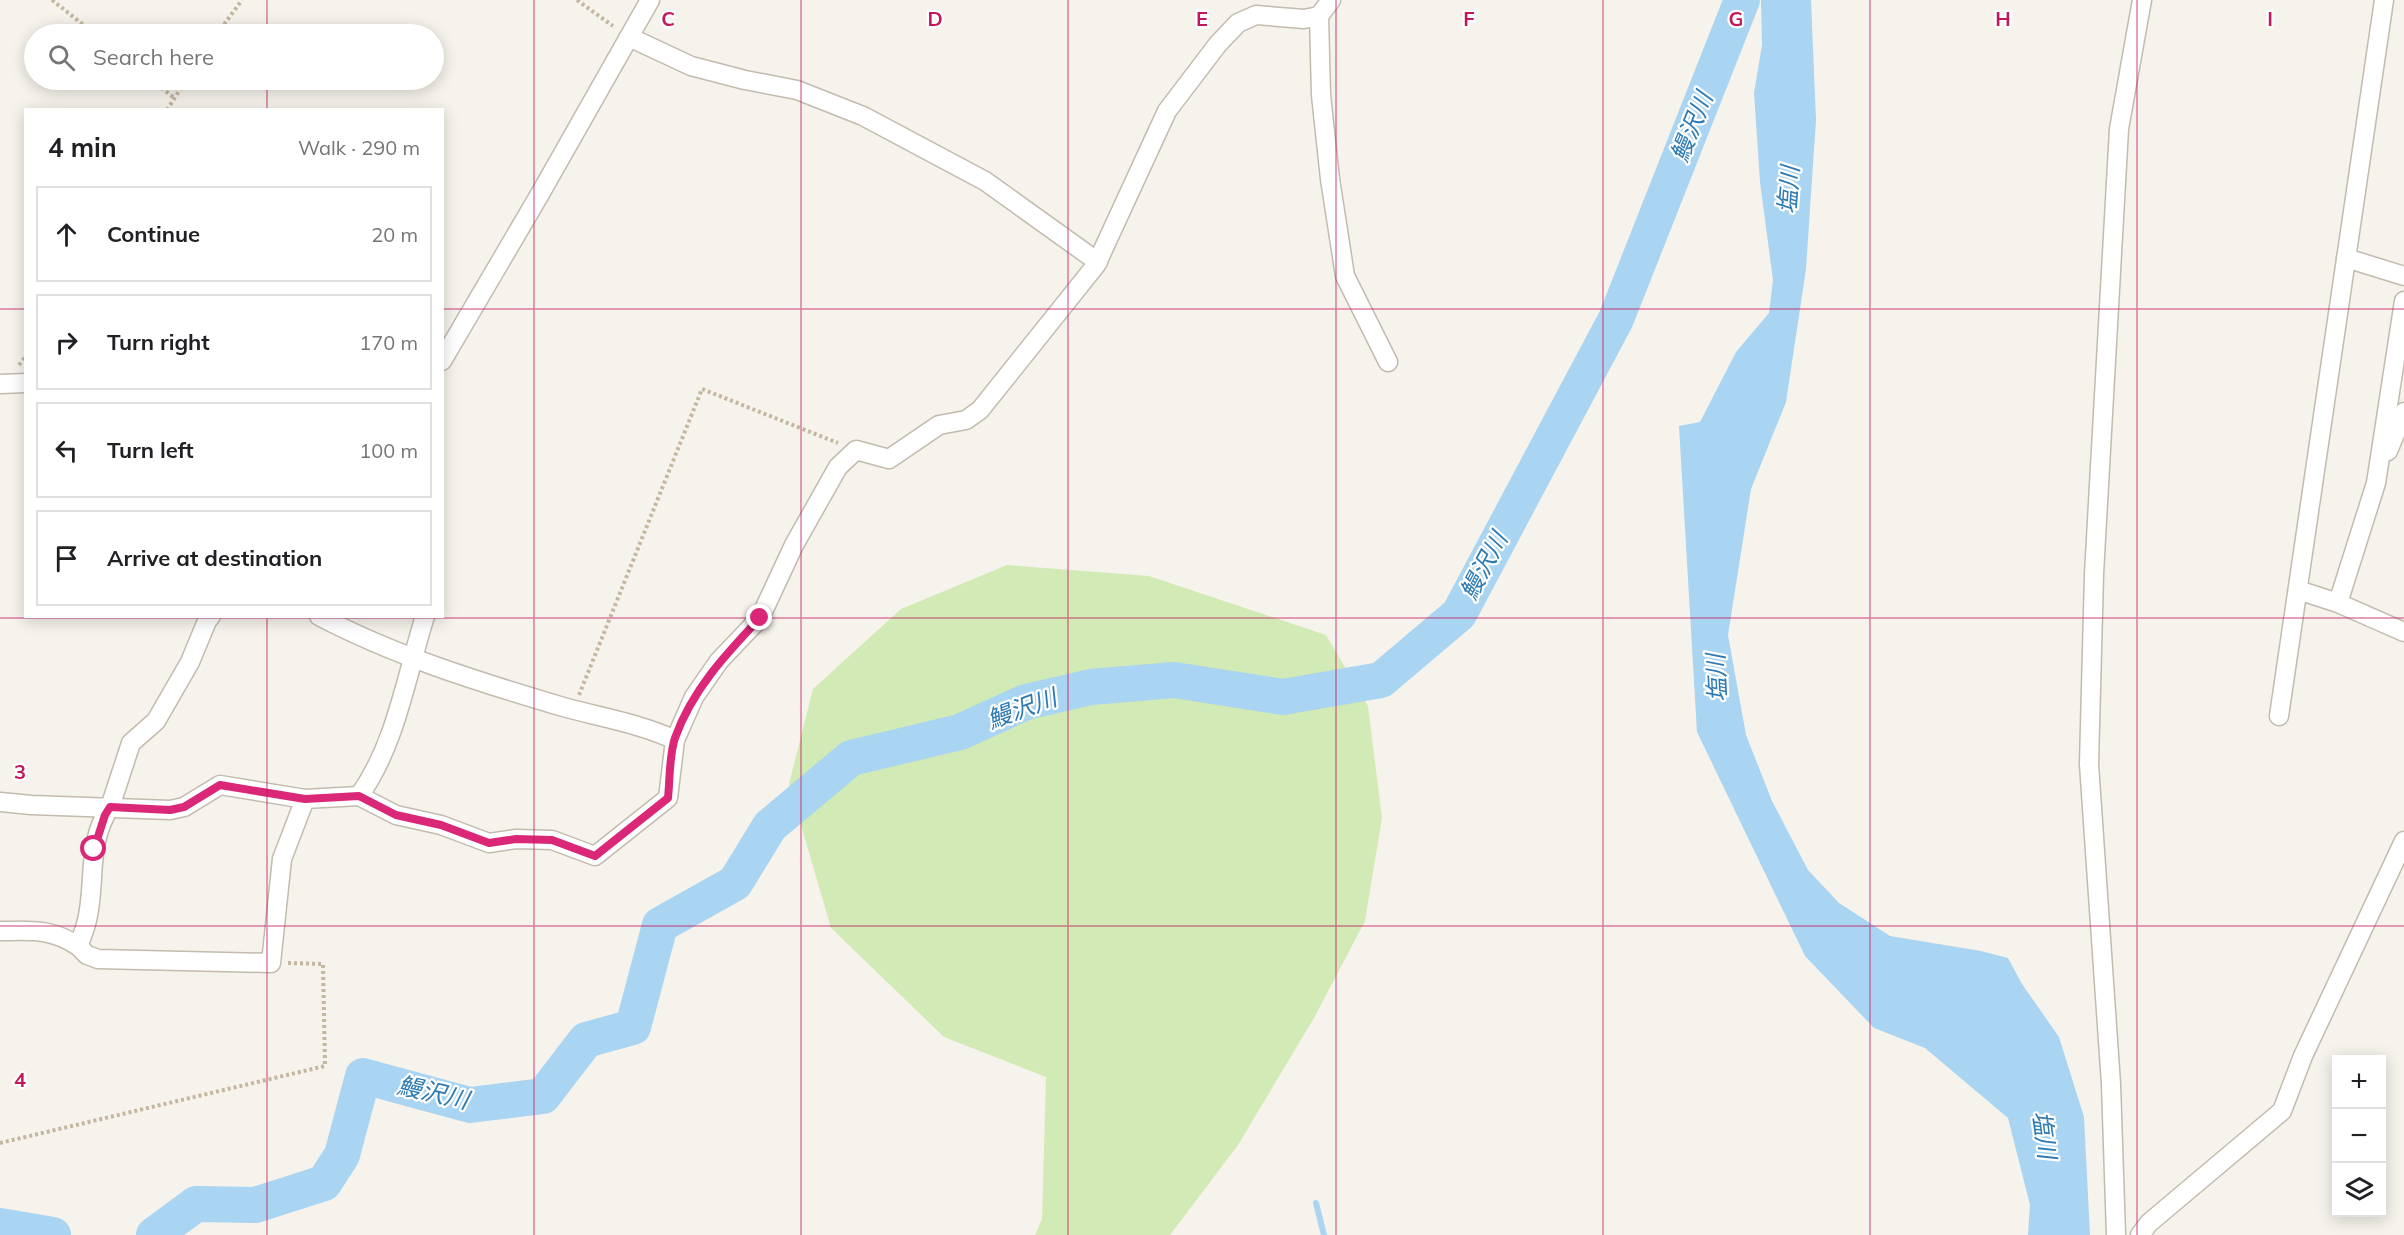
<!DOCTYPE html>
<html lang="en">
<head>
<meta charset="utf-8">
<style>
  :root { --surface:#fff; --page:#f2f2f2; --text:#202124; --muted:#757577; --line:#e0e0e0 }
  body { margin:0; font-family:Mulish,"Noto Sans JP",sans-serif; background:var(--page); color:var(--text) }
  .controls { position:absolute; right:18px; bottom:18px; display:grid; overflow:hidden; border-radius:0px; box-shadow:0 3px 15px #0003 }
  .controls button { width:54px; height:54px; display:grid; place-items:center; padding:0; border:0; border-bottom:2px solid var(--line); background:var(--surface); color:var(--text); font:30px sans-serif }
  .stop { position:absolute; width:18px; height:18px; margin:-14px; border:4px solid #db2777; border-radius:50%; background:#fff }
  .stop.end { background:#db2777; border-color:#fff; box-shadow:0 2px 6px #0008 }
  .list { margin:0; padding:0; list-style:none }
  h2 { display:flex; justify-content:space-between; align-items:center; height:78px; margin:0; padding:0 24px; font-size:26px }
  h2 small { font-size:20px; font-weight:400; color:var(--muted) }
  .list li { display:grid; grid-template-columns:39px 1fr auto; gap:18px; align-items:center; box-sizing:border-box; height:96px; margin:0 12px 12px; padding:0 12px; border:2px solid var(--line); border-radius:0px }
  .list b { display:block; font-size:22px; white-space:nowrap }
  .list em { font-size:20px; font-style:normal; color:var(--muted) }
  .icon { flex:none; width:33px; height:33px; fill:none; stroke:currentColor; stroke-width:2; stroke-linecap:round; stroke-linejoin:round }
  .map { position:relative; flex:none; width:2404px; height:1235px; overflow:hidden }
  .search { position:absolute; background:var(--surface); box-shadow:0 3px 15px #0003; left:24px; top:24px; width:420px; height:66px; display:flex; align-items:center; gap:15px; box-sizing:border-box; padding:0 21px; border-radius:33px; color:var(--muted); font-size:22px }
  .panel { position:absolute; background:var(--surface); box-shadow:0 3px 15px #0003; left:24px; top:108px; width:420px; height:510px; border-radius:0px }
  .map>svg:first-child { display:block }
  .green { fill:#d2eab5 }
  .water { fill:#a9d4f2 }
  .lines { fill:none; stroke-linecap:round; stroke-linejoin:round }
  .stream { stroke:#a9d4f2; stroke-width:6 }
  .river { stroke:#a9d4f2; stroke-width:36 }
  .minor-casing { stroke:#c2bbae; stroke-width:21 }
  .path { stroke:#c4b79f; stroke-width:4; stroke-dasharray:3 3; stroke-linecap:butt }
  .minor { stroke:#fff; stroke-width:18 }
  .route { stroke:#db2777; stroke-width:8 }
  .grid { fill:none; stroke:#c2185b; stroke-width:1.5; stroke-opacity:0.55 }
  .labels { text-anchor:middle; stroke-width:4.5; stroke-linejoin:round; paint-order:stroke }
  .water-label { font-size:24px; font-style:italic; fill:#2e7ab2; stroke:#fff }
  .grid-label { font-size:20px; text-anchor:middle; font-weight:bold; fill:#c2185b; stroke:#fff; stroke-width:4.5; stroke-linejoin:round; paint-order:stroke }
</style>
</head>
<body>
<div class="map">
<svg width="2404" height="1235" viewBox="0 0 2404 1235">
  <rect width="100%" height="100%" fill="#f6f3ec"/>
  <path class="green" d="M1007,565L1149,576L1326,635L1368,706L1382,818L1365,921L1314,1018L1238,1145L1170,1235H1035L1042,1219L1046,1077L944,1037L831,928L789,784L813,689L901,609Z"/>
  <path class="water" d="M1761,0H1811L1816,120L1806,269L1786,402L1751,489L1728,635L1746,735L1772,801L1808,870L1839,903L1890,936L1981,951L2008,958L2022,984L2059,1037L2084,1117L2090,1235H2028L2030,1205L2008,1118L1925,1048L1874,1028L1805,956L1697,732L1679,426L1700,422L1736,352L1769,313L1773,280L1760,182L1754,93L1762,45Z"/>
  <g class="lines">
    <path class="stream" d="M1316,1203L1324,1235"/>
    <g class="river">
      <path d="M0,1226L53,1235"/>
      <path d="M154,1235L196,1204L255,1205L324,1183L342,1155L363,1076L470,1105L543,1096L586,1040L633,1027L660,925L735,883L770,826L851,758L960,732L1026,702L1091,687L1174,680L1283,697L1381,680L1459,614L1616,319L1742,0"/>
    </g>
    <defs>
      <g id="minor">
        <path d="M1319,16L1321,95L1330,179L1345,276L1388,362"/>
        <path d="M629,37L691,66L745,80L797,90L863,116L985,181L1098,262"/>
        <path d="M2346,258L2404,276"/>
        <path d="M442,361L540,194L650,0"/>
        <path d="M0,384L26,383"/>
        <path d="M2388,451L2404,412"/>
        <path d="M2298,590L2338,603L2404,632"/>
        <path d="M2338,603L2376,483L2404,301"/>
        <path d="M211,616L207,621L190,662L156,721L131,743L110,807C85,846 97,885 86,924C84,932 81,939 78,946L87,955L98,959L271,963L282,859L305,799"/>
        <path d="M2279,716L2384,0"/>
        <path d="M675,740L694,697L719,661L760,618L794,545L838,467L856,450L889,459L939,425L966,420L980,410L1096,265L1167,111L1218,44L1238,23L1256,15L1304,19L1319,16L1331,0"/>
        <path d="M359,796C396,744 406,677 425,616"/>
        <path d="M0,802L31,805L170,810L184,807L220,785L305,799L359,796L396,815L441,825L489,843L516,839L552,840L595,856L668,798L675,740C639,723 598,717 560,706C479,682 395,656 319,616"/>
        <path d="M0,931C32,931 50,928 78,946"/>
        <path d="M2116,1235L2111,1084L2089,764L2094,574L2119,129L2142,0"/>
        <path d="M2140,1235L2149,1223L2282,1111L2303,1056L2404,841"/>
      </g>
    </defs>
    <use href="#minor" class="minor-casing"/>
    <g class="path">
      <path d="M52,0L95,34"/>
      <path d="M577,0L613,26"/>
      <path d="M217,34L242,0"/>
      <path d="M152,80L173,97"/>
      <path d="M167,110L186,80"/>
      <path d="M19,365L26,356"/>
      <path d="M579,695L702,389L838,443"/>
      <path d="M0,1143L325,1066L323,964L287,963"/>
    </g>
    <use href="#minor" class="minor"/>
  </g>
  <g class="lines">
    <path class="route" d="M94,849L105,815L110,807L170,810L184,807L220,785L305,799L359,796L396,815L441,825L489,843L516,839L552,840L595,856L668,798C670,779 669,756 675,738C692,690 726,654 760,618"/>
  </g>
  <path class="grid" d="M267,0V34M534,0V1235M801,0V1235M1068,0V1235M1336,0V1235M1603,0V1235M1870,0V1235M2137,0V1235M267,80V110M0,309H26M442,309H2404M267,616V1235M0,618H2404M0,926H2404"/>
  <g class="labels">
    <g class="water-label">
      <text transform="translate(1692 127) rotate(-68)" y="8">鰻沢川</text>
      <text transform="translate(1789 190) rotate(-86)" y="8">塩川</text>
      <text transform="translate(1484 566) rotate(-62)" y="8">鰻沢川</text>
      <text transform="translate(1717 678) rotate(-93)" y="8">塩川</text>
      <text transform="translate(1022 709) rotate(-20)" y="8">鰻沢川</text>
      <text transform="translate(433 1093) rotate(13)" y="8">鰻沢川</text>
      <text transform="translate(2044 1135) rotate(82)" y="8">塩川</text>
    </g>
  </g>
  <g class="grid-label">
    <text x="668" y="26">C</text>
    <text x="935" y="26">D</text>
    <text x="1202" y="26">E</text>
    <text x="1469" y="26">F</text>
    <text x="1736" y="26">G</text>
    <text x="2003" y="26">H</text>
    <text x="2270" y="26">I</text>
    <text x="20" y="779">3</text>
    <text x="20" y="1087">4</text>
  </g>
</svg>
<div class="controls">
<button>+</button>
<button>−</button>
<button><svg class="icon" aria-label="layers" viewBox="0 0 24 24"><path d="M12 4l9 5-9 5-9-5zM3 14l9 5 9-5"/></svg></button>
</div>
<div class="stop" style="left:94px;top:849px"></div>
<div class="stop end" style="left:760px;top:618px"></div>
<div class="search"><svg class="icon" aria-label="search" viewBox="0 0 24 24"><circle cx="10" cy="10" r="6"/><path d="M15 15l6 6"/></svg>Search here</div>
<section class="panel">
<h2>4 min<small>Walk · 290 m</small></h2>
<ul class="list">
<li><svg class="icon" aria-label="ahead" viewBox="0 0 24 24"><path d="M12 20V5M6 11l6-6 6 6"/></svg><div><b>Continue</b></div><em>20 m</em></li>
<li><svg class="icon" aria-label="right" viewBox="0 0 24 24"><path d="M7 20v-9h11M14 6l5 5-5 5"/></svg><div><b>Turn right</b></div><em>170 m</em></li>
<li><svg class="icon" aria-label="left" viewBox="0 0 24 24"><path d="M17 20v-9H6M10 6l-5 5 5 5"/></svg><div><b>Turn left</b></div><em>100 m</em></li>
<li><svg class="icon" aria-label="arrive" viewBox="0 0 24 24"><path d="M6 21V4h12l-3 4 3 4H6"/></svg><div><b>Arrive at destination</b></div></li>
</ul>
</section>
</div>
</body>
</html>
